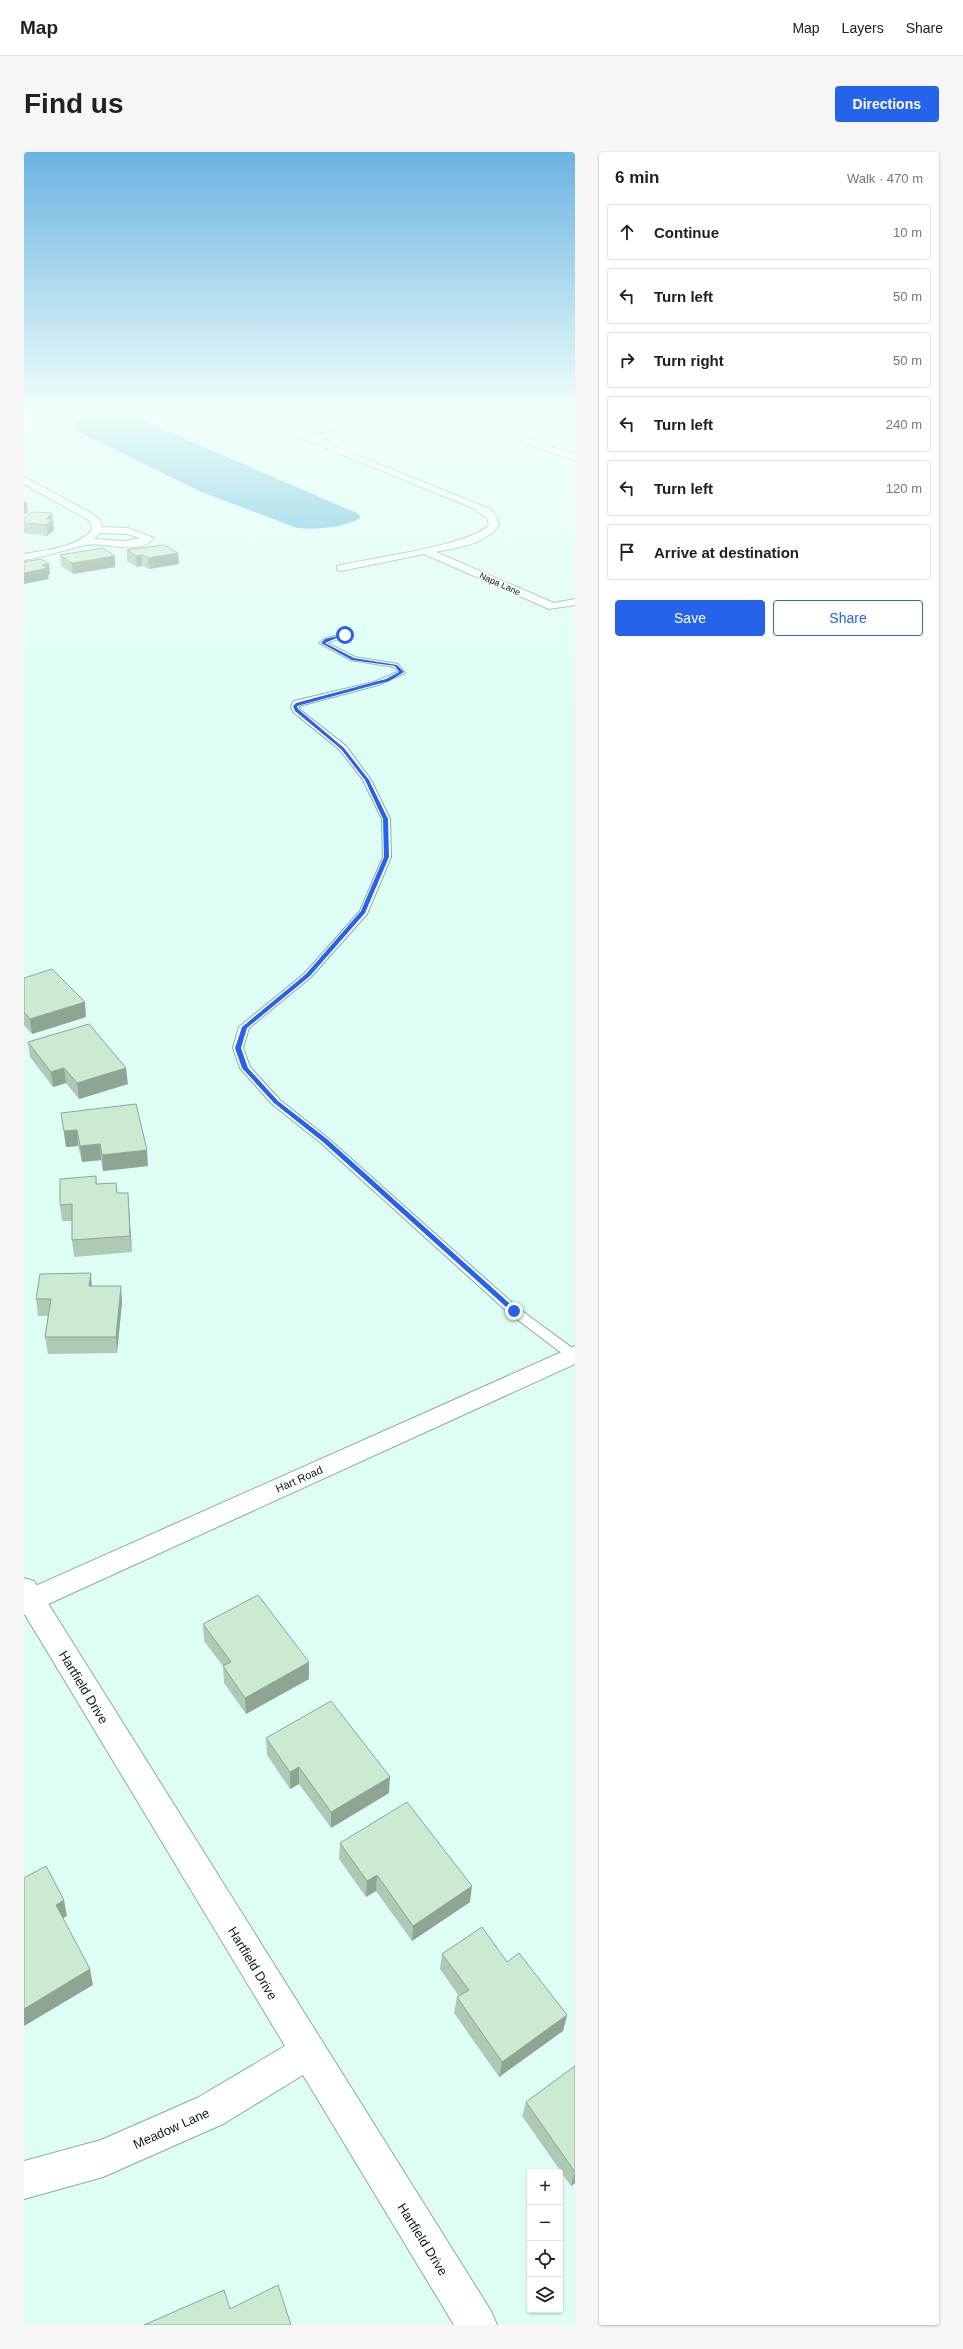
<!DOCTYPE html>
<html lang="en">
<head>
<meta charset="utf-8">
<style>
  :root { --surface:#fff; --page:#f6f6f6; --text:#202124; --muted:#757577; --line:#e0e0e0; --accent:#2563eb }
  body { margin:0; font-family:Arial,sans-serif; background:var(--page); color:var(--text) }
  .controls { position:absolute; right:12px; bottom:12px; display:grid; overflow:hidden; border-radius:4px; box-shadow:0 1px 3px #0004 }
  .controls button { width:36px; height:36px; display:grid; place-items:center; padding:0; border:0; border-bottom:1px solid var(--line); background:var(--surface); color:var(--text); font:20px sans-serif }
  .stop { position:absolute; width:12px; height:12px; margin:-9px; border:3px solid #2563eb; border-radius:50%; background:#fff }
  .stop.end { background:#2563eb; border-color:#fff; box-shadow:0 1px 4px #0008 }
  .list { margin:0; padding:0; list-style:none }
  h2 { display:flex; justify-content:space-between; align-items:center; height:52px; margin:0; padding:0 16px; font-size:17px }
  h2 small { font-size:13px; font-weight:400; color:var(--muted) }
  .list li { display:grid; grid-template-columns:26px 1fr auto; gap:12px; align-items:center; box-sizing:border-box; height:56px; margin:0 8px 8px; padding:0 8px; border:1px solid var(--line); border-radius:4px }
  .list b { display:block; font-size:15px; white-space:nowrap }
  .list em { font-size:13px; font-style:normal; color:var(--muted) }
  .actions { display:flex; gap:8px; padding:12px 16px }
  .actions a { flex:1; padding:9px 0; border:1px solid var(--accent); border-radius:4px; text-align:center; font-size:14px; color:var(--accent) }
  .actions .main { background:var(--accent); color:#fff }
  .icon { flex:none; width:22px; height:22px; fill:none; stroke:currentColor; stroke-width:2; stroke-linecap:round; stroke-linejoin:round }
  .map { position:relative; flex:none; width:551px; height:2173px; overflow:hidden; border-radius:4px }
  header { display:flex; align-items:center; gap:24px; box-sizing:border-box; height:56px; padding:0 20px; background:var(--surface); border-bottom:1px solid var(--line) }
  header strong { font-size:19px }
  nav { display:flex; gap:22px; margin-inline-start:auto; font-size:14px }
  .intro { display:flex; align-items:center; justify-content:space-between; box-sizing:border-box; height:96px; padding:0 24px }
  h1 { margin:0; font-size:28px }
  .button { padding:10px 18px; border-radius:4px; background:var(--accent); color:#fff; font-size:14px; font-weight:700 }
  main { display:flex; gap:24px; padding:0 24px }
  aside { flex:1; background:var(--surface); border-radius:4px; box-shadow:0 1px 3px #0004 }
  .map>svg:first-child { display:block }
  .water { fill:#52b1d8 }
  .lines { fill:none; stroke-linecap:round; stroke-linejoin:round }
  .service-casing { stroke:#87ada3; stroke-width:2 }
  .minor-casing { stroke:#87ada3; stroke-width:2 }
  .tertiary-casing { stroke:#87ada3; stroke-width:2 }
  .service { fill:#fff; fill-rule:evenodd }
  .minor { fill:#fff; fill-rule:evenodd }
  .tertiary { fill:#fff; fill-rule:evenodd }
  .wall { fill:#afc9b5 }
  .shaded-wall { fill:#8fa493 }
  .building { fill:#ccead2; stroke:#8fa493 }
  .route { fill:#2563eb }
  .labels { text-anchor:middle; stroke-width:3; stroke-linejoin:round; paint-order:stroke }
  .far-street-label { font-size:9px; fill:#0b1a16; stroke:#fff }
  .street-label { font-size:11px; fill:#0b1a16; stroke:#fff }
  .near-street-label { font-size:13px; fill:#0b1a16; stroke:#fff }
</style>
</head>
<body>
<header>
<strong>Map</strong>
<nav><a>Map</a><a>Layers</a><a>Share</a></nav>
</header>
<div class="intro"><h1>Find us</h1><a class="button">Directions</a></div>
<main>
<div class="map">
<svg width="551" height="2173" viewBox="0 0 551 2173">
  <rect width="100%" height="100%" fill="#defef5"/>
  <path class="water" d="M78,262H94L115,267L335,362L336,366C319,376 292,378 273,376L175,339L51,278L50,271L53,267Z"/>
  <g class="lines">
    <defs>
      <path id="service" d="M321,481L323,482V484L303,491L331,505L374,512L381,521L354,533L275,554V557L322,594L347,628L366,667L367,705L343,762L287,825L225,876L219,896L226,915L256,948L305,987L494,1156L551,1198V1207L544,1206L486,1162L297,991L248,952L216,916L209,896L215,875L281,821L336,759L359,705L358,667L339,628L316,598L269,560L267,554L270,549L350,530L374,520L370,515L327,508L295,491L300,487Z"/>
      <g id="minor">
        <path d="M0,256H18L0,260Z"/>
        <path d="M204,256H216L286,284L325,276L349,256H359L354,261L412,263L455,270L551,303V309L453,275L412,269L349,265L331,280L295,288L466,357L473,366L475,373C461,393 434,395 412,400L530,451L551,447V453L525,457L400,402L317,419L313,418V414L317,413C348,406 447,393 465,373L463,366L449,356Z"/>
        <path d="M0,325L69,362L76,368L78,375L104,376L130,386C115,405 78,389 61,393C40,398 21,405 0,408V402C22,398 52,396 68,378L66,369L0,332ZM76,381L103,382L116,386L101,389L70,387Z"/>
        <path d="M0,1426L10,1429L467,2159L473,2173H430L279,1923L199,1972L79,2025L0,2047V2009L77,1988L173,1946L261,1894L0,1461Z"/>
      </g>
      <path id="tertiary" d="M551,1194V1212L0,1463V1439Z"/>
    </defs>
    <use href="#service" class="service-casing"/>
    <use href="#minor" class="minor-casing"/>
    <use href="#tertiary" class="tertiary-casing"/>
    <use href="#service" class="service"/>
    <use href="#minor" class="minor"/>
    <use href="#tertiary" class="tertiary"/>
  </g>
  <g class="wall">
    <path d="M28,361L30,378L23,384L0,381V366Z"/>
    <path d="M103,398L154,401L155,412L125,417L118,414L113,415L103,409Z"/>
    <path d="M36,403L91,415L49,422L37,414Z"/>
    <path d="M0,826L62,865L8,882L0,873Z"/>
    <path d="M4,890L104,932L55,947L42,931L29,935L6,905Z"/>
    <path d="M37,961L124,1014L79,1019L77,1008L58,1010L54,994L42,995Z"/>
    <path d="M72,1024L73,1032L93,1041H104L108,1100L50,1105L48,1088V1069H38L36,1053Z"/>
    <path d="M68,1134L98,1150L93,1201L24,1202L21,1185L24,1164H14L12,1147Z"/>
    <path d="M179,1472L285,1510V1527L222,1562L200,1531L199,1514L180,1489Z"/>
    <path d="M242,1586L365,1641L307,1676L275,1632L266,1637L243,1603Z"/>
    <path d="M316,1691L446,1750L388,1789L352,1739L342,1745L315,1707Z"/>
    <path d="M418,1802L483,1810L543,1863L539,1879L475,1925L430,1861L433,1845L435,1844L416,1817Z"/>
    <path d="M551,1914V2031L547,2034L498,1964L502,1950Z"/>
  </g>
  <g class="shaded-wall">
    <path d="M0,350L3,351L4,361L0,362Z"/>
    <path d="M28,361L30,378L23,384L22,367Z"/>
    <path d="M154,401L155,412L125,417L124,406Z"/>
    <path d="M118,403V414L113,415L112,404Z"/>
    <path d="M91,404V415L49,422L48,411Z"/>
    <path d="M25,412L26,423H24L25,427L0,432V421L18,413Z"/>
    <path d="M61,850L62,865L8,882L6,867Z"/>
    <path d="M40,916L42,931L29,935L27,920Z"/>
    <path d="M102,916L104,932L55,947L53,931Z"/>
    <path d="M53,978L54,994L42,995L40,979Z"/>
    <path d="M76,992L77,1008L58,1010L56,994Z"/>
    <path d="M123,998L124,1014L79,1019L78,1003Z"/>
    <path d="M104,1041L105,1057L108,1100L106,1084Z"/>
    <path d="M67,1121L68,1137L65,1134Z"/>
    <path d="M97,1134L98,1150L93,1201L92,1185Z"/>
    <path d="M285,1510V1527L222,1562L221,1546Z"/>
    <path d="M275,1615V1632L266,1637V1620Z"/>
    <path d="M366,1625L365,1641L307,1676V1660Z"/>
    <path d="M353,1723L352,1739L342,1745L343,1729Z"/>
    <path d="M448,1734L446,1750L388,1789L389,1774Z"/>
    <path d="M40,1748L43,1764L36,1768L32,1753Z"/>
    <path d="M66,1817L69,1833L0,1874V1857Z"/>
    <path d="M543,1863L539,1879L475,1925L478,1910Z"/>
    <path d="M551,2020V2031L547,2034Z"/>
  </g>
  <g class="building">
    <path d="M8,360L28,361L22,367H29L22,373L0,371V366Z"/>
    <path d="M140,393L154,401L124,406L118,403L112,404L103,398Z"/>
    <path d="M79,396L91,404L48,411L36,403Z"/>
    <path d="M17,407L25,412L18,413L24,416L0,421V410Z"/>
    <path d="M28,817L61,850L6,867L0,860V826Z"/>
    <path d="M65,872L102,916L53,931L40,916L27,920L4,890Z"/>
    <path d="M112,952L123,998L78,1003L76,992L56,994L53,978L40,979L37,961Z"/>
    <path d="M72,1024V1032L92,1031L93,1041H104L106,1084L48,1088V1052L36,1053V1027Z"/>
    <path d="M67,1121L65,1134H97L92,1185H21L27,1147H12L16,1122Z"/>
    <path d="M234,1443L285,1510L221,1546L199,1514L207,1510L179,1472Z"/>
    <path d="M307,1549L366,1625L307,1660L275,1615L266,1620L242,1586Z"/>
    <path d="M383,1650L448,1734L389,1774L353,1723L343,1729L316,1691Z"/>
    <path d="M22,1714L40,1748L32,1753L66,1817L0,1857V1726Z"/>
    <path d="M458,1775L483,1810L495,1801L543,1863L478,1910L433,1845L445,1838L418,1802Z"/>
    <path d="M551,1914V2020L502,1950Z"/>
    <path d="M254,2133L267,2173H120L200,2138L206,2157Z"/>
  </g>
  <linearGradient id="sky" x2="0" y2="1"><stop stop-color="#6cb3e2"/><stop offset="0.46" stop-color="#f0fffa"/><stop offset="1" stop-color="#f0fffa" stop-opacity="0"/></linearGradient>
  <rect width="551" height="561" fill="url(#sky)"/>
  <path class="route" d="M322,482L301,491L330,506L373,513L380,520L365,529L273,554L274,557L320,596L345,628L364,667L365,705L341,761L286,824L223,876L217,896L224,916L254,949L303,987L493,1158V1161L490,1162L299,990L250,951L218,916L211,896L218,875L282,822L337,759L360,705L359,667L341,628L317,597L271,559L269,554L272,551L362,527L375,520L371,514L328,508L297,491L301,487Z"/>
  <g class="labels">
    <g class="far-street-label">
      <text transform="translate(476 432) rotate(24)" y="3">Napa Lane</text>
    </g>
    <g class="street-label">
      <text transform="translate(275 1327) rotate(-24)" y="4">Hart Road</text>
    </g>
    <g class="near-street-label">
      <text transform="translate(60 1535) rotate(59)" y="5">Hartfield Drive</text>
      <text transform="translate(229 1811) rotate(59)" y="5">Hartfield Drive</text>
      <text transform="translate(147 1976) rotate(-24)" y="5">Meadow Lane</text>
      <text transform="translate(399 2087) rotate(58)" y="5">Hartfield Drive</text>
    </g>
  </g>
</svg>
<div class="controls">
<button>+</button>
<button>−</button>
<button><svg class="icon" aria-label="locate" viewBox="0 0 24 24"><circle cx="12" cy="12" r="6"/><path d="M12 2v4M12 18v4M2 12h4M18 12h4"/></svg></button>
<button><svg class="icon" aria-label="layers" viewBox="0 0 24 24"><path d="M12 4l9 5-9 5-9-5zM3 14l9 5 9-5"/></svg></button>
</div>
<div class="stop" style="left:321px;top:483px"></div>
<div class="stop end" style="left:490px;top:1159px"></div>
</div>
<aside>
<h2>6 min<small>Walk · 470 m</small></h2>
<ul class="list">
<li><svg class="icon" aria-label="ahead" viewBox="0 0 24 24"><path d="M12 20V5M6 11l6-6 6 6"/></svg><div><b>Continue</b></div><em>10 m</em></li>
<li><svg class="icon" aria-label="left" viewBox="0 0 24 24"><path d="M17 20v-9H6M10 6l-5 5 5 5"/></svg><div><b>Turn left</b></div><em>50 m</em></li>
<li><svg class="icon" aria-label="right" viewBox="0 0 24 24"><path d="M7 20v-9h11M14 6l5 5-5 5"/></svg><div><b>Turn right</b></div><em>50 m</em></li>
<li><svg class="icon" aria-label="left" viewBox="0 0 24 24"><path d="M17 20v-9H6M10 6l-5 5 5 5"/></svg><div><b>Turn left</b></div><em>240 m</em></li>
<li><svg class="icon" aria-label="left" viewBox="0 0 24 24"><path d="M17 20v-9H6M10 6l-5 5 5 5"/></svg><div><b>Turn left</b></div><em>120 m</em></li>
<li><svg class="icon" aria-label="arrive" viewBox="0 0 24 24"><path d="M6 21V4h12l-3 4 3 4H6"/></svg><div><b>Arrive at destination</b></div></li>
</ul>
<div class="actions"><a class="main">Save</a><a>Share</a></div>
</aside>
</main>
</body>
</html>
